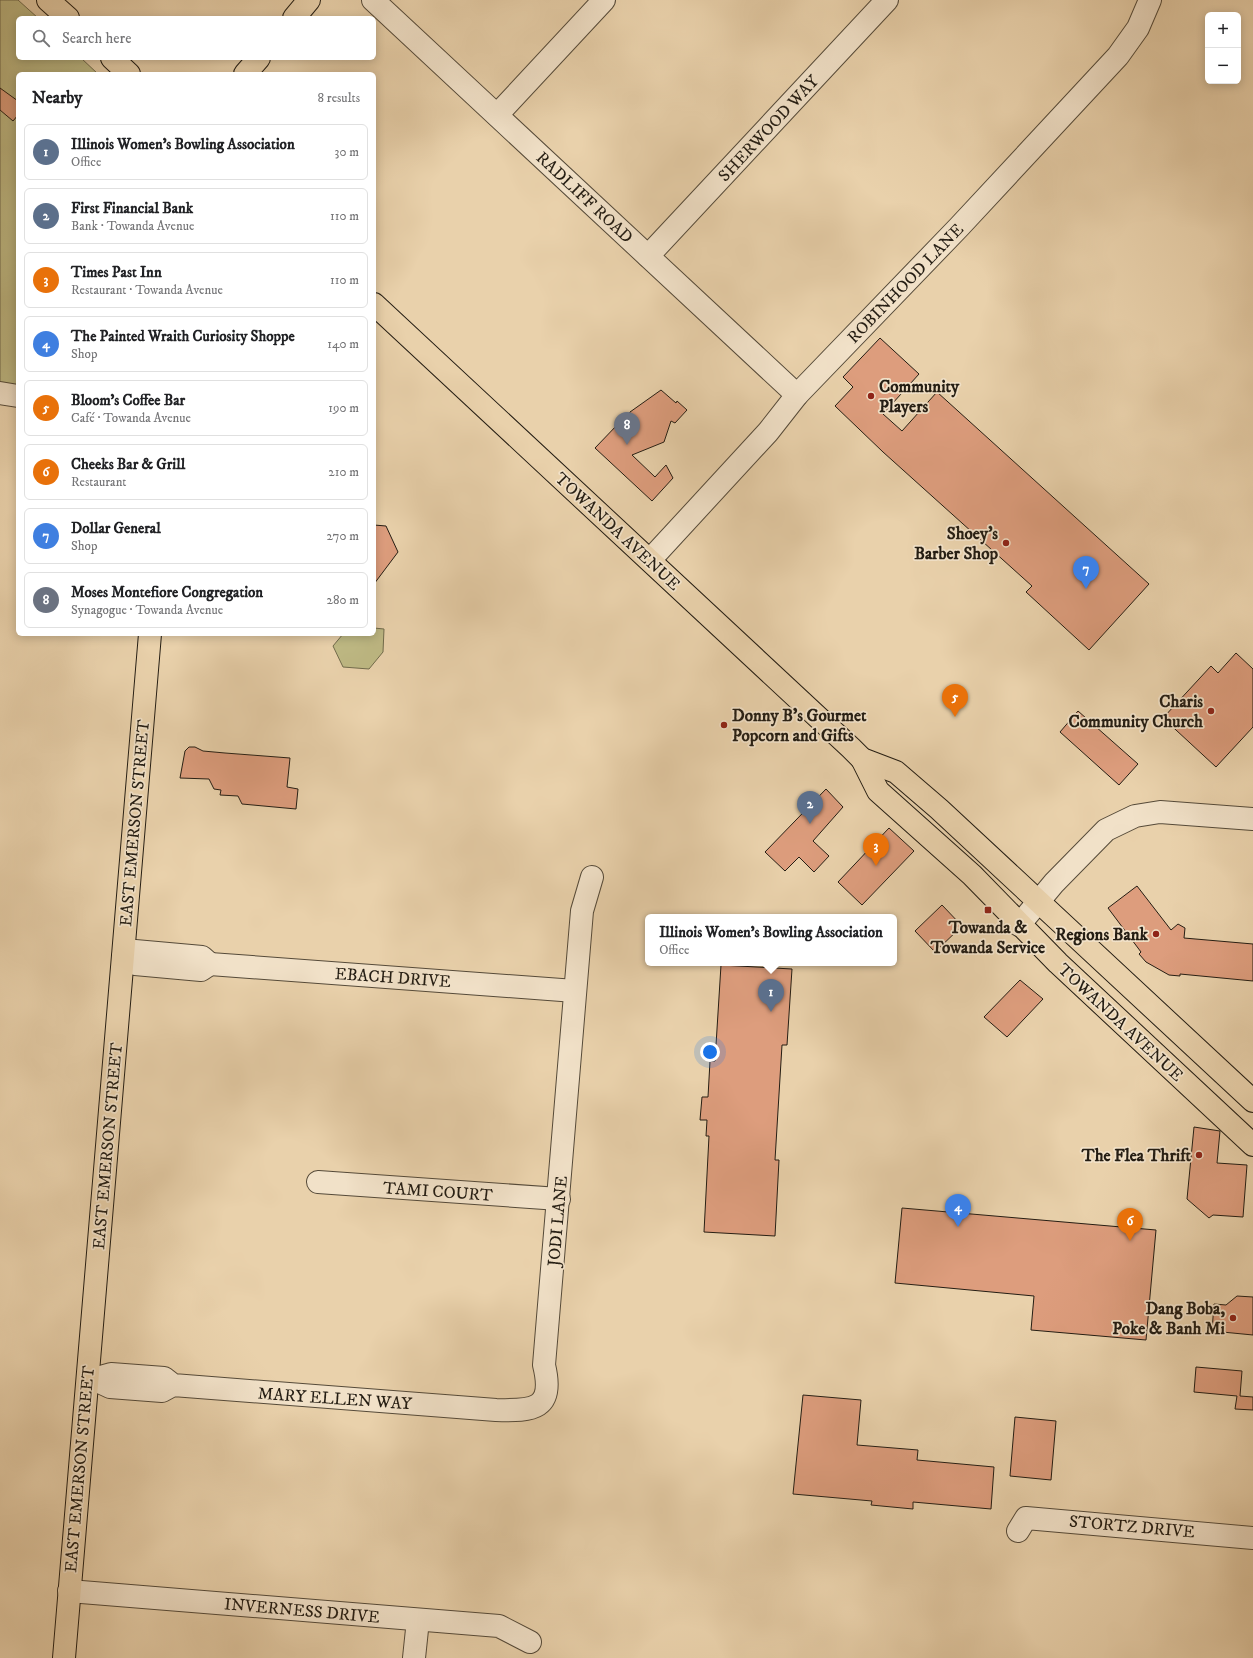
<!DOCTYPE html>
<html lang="en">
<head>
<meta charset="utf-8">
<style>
  :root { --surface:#fff; --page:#f2f2f2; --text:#202124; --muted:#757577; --line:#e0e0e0; --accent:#db2777 }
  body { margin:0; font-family:"IM FELL DW Pica",serif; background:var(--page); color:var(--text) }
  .controls { position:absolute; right:12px; top:12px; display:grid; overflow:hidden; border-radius:6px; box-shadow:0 2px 10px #0003 }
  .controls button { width:36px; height:36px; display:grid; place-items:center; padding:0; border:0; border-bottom:1px solid var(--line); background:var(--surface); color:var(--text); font:20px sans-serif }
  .you { position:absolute; left:710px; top:1052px; width:14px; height:14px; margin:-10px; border:3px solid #fff; border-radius:50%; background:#1a73e8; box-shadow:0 0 0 6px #1a73e833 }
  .badge { display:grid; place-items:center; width:26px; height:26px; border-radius:50%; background:var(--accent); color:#fff; font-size:13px; font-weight:700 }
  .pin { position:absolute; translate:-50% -33px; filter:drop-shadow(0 1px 2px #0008) }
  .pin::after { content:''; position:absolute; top:21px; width:14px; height:12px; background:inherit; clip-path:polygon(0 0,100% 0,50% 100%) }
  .popup { position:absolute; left:645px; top:914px; width:252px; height:52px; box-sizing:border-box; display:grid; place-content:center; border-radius:6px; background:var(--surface); filter:drop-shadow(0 1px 3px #0005); font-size:13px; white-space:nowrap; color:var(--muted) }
  .popup b { font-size:15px; color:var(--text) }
  .popup::after { content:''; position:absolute; left:50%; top:100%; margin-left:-8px; border:8px solid transparent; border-top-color:var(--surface) }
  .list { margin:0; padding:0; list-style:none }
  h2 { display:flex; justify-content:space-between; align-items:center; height:52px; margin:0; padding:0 16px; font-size:17px }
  h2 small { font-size:13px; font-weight:400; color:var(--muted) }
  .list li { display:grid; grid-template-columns:26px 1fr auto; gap:12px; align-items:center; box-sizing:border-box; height:56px; margin:0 8px 8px; padding:0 8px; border:1px solid var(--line); border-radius:6px }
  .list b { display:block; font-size:15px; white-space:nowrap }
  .list p { margin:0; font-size:13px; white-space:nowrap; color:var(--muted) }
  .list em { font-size:13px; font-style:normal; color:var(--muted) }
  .icon { flex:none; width:22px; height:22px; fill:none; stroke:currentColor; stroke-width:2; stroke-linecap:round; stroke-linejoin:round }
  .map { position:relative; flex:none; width:1253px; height:1658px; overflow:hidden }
  .search { position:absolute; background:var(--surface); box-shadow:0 2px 10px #0003; left:16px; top:16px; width:360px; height:44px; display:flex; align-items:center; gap:10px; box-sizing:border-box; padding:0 14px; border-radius:6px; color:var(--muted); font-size:15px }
  .panel { position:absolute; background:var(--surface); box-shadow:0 2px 10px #0003; left:16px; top:72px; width:360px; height:564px; border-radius:6px }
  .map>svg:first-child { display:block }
  .green { fill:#beb984; stroke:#716b4c }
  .building { fill:#dd9d7d; stroke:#241d13 }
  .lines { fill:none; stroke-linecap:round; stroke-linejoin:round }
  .minor-casing { stroke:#554a39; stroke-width:24 }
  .major-casing { stroke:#241d13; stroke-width:24 }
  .minor { stroke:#f1e1c8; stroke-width:22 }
  .major { stroke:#e9d1ab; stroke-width:22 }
  .poi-dot { fill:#8f2418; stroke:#f1e1c8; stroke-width:1.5 }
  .labels { text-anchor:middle; stroke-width:3.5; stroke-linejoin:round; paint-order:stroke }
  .street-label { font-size:17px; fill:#241d13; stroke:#f1e1c8 }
  .poi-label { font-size:17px; font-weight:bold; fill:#241d13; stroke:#f1e1c8; text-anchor:end }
</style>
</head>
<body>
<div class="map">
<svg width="1253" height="1658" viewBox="0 0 1253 1658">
  <rect width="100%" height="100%" fill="#e9d1ab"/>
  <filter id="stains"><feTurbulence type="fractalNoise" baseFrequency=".005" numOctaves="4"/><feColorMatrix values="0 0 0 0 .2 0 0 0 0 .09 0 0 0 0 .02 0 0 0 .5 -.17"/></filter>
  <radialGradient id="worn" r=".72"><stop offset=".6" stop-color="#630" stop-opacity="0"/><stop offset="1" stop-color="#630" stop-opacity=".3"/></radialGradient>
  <g class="green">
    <path d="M0,0H18L38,18H18V58H81L98,74H18V391L0,389Z"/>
    <path d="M374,628L384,629L383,652L369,669L343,667L333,646L343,634H374Z"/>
  </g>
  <g class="building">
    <path d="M0,88L18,101V115L13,121L0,110Z"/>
    <path d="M880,338L919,374L883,414L902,431L937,392L1149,584L1089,650L1026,592L1032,586L883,452L835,406L853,387L843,377Z"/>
    <path d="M661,390L676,403L677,401L687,410L675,423L671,421L664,442L632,455L655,477L666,465L673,478L652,501L595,448L619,423L623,425L630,412Z"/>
    <path d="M374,525L386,526L398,552L374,584Z"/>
    <path d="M1236,653L1253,669V727L1216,767L1163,718L1211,666L1218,673Z"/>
    <path d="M1078,711L1138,764L1119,785L1060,732Z"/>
    <path d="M189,747H195L203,751L225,753L290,758L287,787L298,789L296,809L242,804L238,796L220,795L221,790L214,789L209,779L180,778L185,751Z"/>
    <path d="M826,789L843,807L813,841L829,856L814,872L799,857L785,871L765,852Z"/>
    <path d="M889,828L914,851L862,905L838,882Z"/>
    <path d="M1137,886L1171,930L1178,924L1185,928L1184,938L1253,944V981L1180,974V976L1169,975L1146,962L1139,954L1141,952L1108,908Z"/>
    <path d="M942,905L962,926L935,952L915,931Z"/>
    <path d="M721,965L792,969L787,1045H782L775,1160H779L775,1236L704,1232L709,1136H706L707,1120H700L702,1097H708L710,1061H715Z"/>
    <path d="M1020,980L1043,999L1007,1037L984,1017Z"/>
    <path d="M1194,1127L1220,1131L1217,1163L1247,1165L1243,1217L1213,1215L1209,1218L1187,1199Z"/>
    <path d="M902,1208L1156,1230L1146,1340L1031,1330L1034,1296L895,1283Z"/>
    <path d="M1237,1296L1253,1297V1335L1212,1331L1214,1304L1226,1305Z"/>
    <path d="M1196,1367L1242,1371L1240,1396L1253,1397V1410L1235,1409L1237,1396L1194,1392Z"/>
    <path d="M803,1395L861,1400L857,1445L918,1450L917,1460L994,1467L991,1509L913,1502V1509L871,1505L872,1501L793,1494Z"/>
    <path d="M1015,1417L1056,1421L1051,1480L1010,1476Z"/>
  </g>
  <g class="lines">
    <defs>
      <g id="minor">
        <path d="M373,0L797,395"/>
        <path d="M497,115L604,0"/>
        <path d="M648,256L887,0"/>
        <path d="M0,393L18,396"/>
        <path d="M650,560L768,432L797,395L959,227L1118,56L1138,28L1150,0"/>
        <path d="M1019,925L1054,883L1106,830L1135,816L1160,812L1253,819"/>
        <path d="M123,957H127L135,951L202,957L210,964L201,970L135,964L127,957"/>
        <path d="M210,964L575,991"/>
        <path d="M318,1182L559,1199"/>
        <path d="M173,1385L164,1378L111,1374L93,1379L110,1387L162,1391L173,1385L496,1410C533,1411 555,1410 544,1365L582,911L592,877"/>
        <path d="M1018,1531L1026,1518L1253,1538"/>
        <path d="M69,1591L499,1626L530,1642"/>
        <path d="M414,1658L418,1620"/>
      </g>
      <g id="major">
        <path d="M48,0L68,18"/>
        <path d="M294,18L309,0"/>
        <path d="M112,58L129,74"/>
        <path d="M245,74L259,58"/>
        <path d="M374,304L851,748L862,759L896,772L939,809L1253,1101"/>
        <path d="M862,759L878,791L972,875L1058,963L1253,1145"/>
        <path d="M64,1658L150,634"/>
      </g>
    </defs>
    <use href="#minor" class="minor-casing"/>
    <use href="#major" class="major-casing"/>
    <use href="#minor" class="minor"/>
    <use href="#major" class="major"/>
  </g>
  <g class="poi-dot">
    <circle cx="871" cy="396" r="4"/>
    <circle cx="1006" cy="543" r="4"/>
    <circle cx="1211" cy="711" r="4"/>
    <circle cx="724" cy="725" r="4"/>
    <rect x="984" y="906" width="8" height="8" rx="2"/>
    <circle cx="1156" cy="934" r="4"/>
    <circle cx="1199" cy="1155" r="4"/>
    <circle cx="1233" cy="1318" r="4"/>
  </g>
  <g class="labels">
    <g class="street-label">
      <text transform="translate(768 128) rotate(-47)" y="6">SHERWOOD WAY</text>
      <text transform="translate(585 197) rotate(43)" y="6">RADLIFF ROAD</text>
      <text transform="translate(905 283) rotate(-46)" y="6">ROBINHOOD LANE</text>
      <text transform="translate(618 531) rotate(43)" y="6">TOWANDA AVENUE</text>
      <text transform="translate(134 823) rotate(-85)" y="6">EAST EMERSON STREET</text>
      <text transform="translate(393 977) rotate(4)" y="6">EBACH DRIVE</text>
      <text transform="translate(1121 1022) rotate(43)" y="6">TOWANDA AVENUE</text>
      <text transform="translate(107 1146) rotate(-85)" y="6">EAST EMERSON STREET</text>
      <text transform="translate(438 1191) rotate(4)" y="6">TAMI COURT</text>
      <text transform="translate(557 1221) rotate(-85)" y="6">JODI LANE</text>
      <text transform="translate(335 1398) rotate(4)" y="6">MARY ELLEN WAY</text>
      <text transform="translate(79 1469) rotate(-85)" y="6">EAST EMERSON STREET</text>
      <text transform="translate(1132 1526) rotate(5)" y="6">STORTZ DRIVE</text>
      <text transform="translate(302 1610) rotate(5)" y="6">INVERNESS DRIVE</text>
    </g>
    <g class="poi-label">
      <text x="879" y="392" text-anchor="start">Community<tspan x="879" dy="20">Players</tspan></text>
      <text x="998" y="539">Shoey's<tspan x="998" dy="20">Barber Shop</tspan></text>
      <text x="1203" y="707">Charis<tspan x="1203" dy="20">Community Church</tspan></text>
      <text x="732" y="721" text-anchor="start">Donny B's Gourmet<tspan x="732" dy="20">Popcorn and Gifts</tspan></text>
      <text x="988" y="933" text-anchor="middle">Towanda &amp;<tspan x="988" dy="20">Towanda Service</tspan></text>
      <text x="1148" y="940">Regions Bank</text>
      <text x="1191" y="1161">The Flea Thrift</text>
      <text x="1225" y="1314">Dang Boba,<tspan x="1225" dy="20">Poke &amp; Banh Mi</tspan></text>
    </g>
  </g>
  <rect width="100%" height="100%" filter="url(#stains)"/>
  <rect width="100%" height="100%" fill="url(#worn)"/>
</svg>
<div class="controls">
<button>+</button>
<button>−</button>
</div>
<div class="you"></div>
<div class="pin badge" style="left:771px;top:1012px;background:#5c6f8a">1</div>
<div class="popup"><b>Illinois Women's Bowling Association</b>Office</div>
<div class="pin badge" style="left:810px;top:824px;background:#5c6f8a">2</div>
<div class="pin badge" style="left:876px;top:866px;background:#e8710a">3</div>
<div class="pin badge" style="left:958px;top:1227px;background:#3f7fe0">4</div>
<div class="pin badge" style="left:955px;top:717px;background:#e8710a">5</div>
<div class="pin badge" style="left:1130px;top:1241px;background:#e8710a">6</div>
<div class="pin badge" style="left:1086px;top:589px;background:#3f7fe0">7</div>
<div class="pin badge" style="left:627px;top:445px;background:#6b7280">8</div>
<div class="search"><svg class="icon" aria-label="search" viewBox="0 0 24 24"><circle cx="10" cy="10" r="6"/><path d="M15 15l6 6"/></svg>Search here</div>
<section class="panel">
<h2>Nearby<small>8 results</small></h2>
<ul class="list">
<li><span class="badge" style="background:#5c6f8a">1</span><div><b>Illinois Women's Bowling Association</b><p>Office</p></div><em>30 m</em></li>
<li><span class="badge" style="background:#5c6f8a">2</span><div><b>First Financial Bank</b><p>Bank · Towanda Avenue</p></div><em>110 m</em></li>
<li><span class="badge" style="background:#e8710a">3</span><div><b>Times Past Inn</b><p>Restaurant · Towanda Avenue</p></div><em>110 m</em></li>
<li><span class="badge" style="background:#3f7fe0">4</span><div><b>The Painted Wraith Curiosity Shoppe</b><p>Shop</p></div><em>140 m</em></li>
<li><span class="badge" style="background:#e8710a">5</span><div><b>Bloom's Coffee Bar</b><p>Café · Towanda Avenue</p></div><em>190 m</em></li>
<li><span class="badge" style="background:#e8710a">6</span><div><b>Cheeks Bar &amp; Grill</b><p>Restaurant</p></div><em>210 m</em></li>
<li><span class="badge" style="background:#3f7fe0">7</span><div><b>Dollar General</b><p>Shop</p></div><em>270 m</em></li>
<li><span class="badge" style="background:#6b7280">8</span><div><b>Moses Montefiore Congregation</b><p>Synagogue · Towanda Avenue</p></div><em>280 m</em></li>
</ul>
</section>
</div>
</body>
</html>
